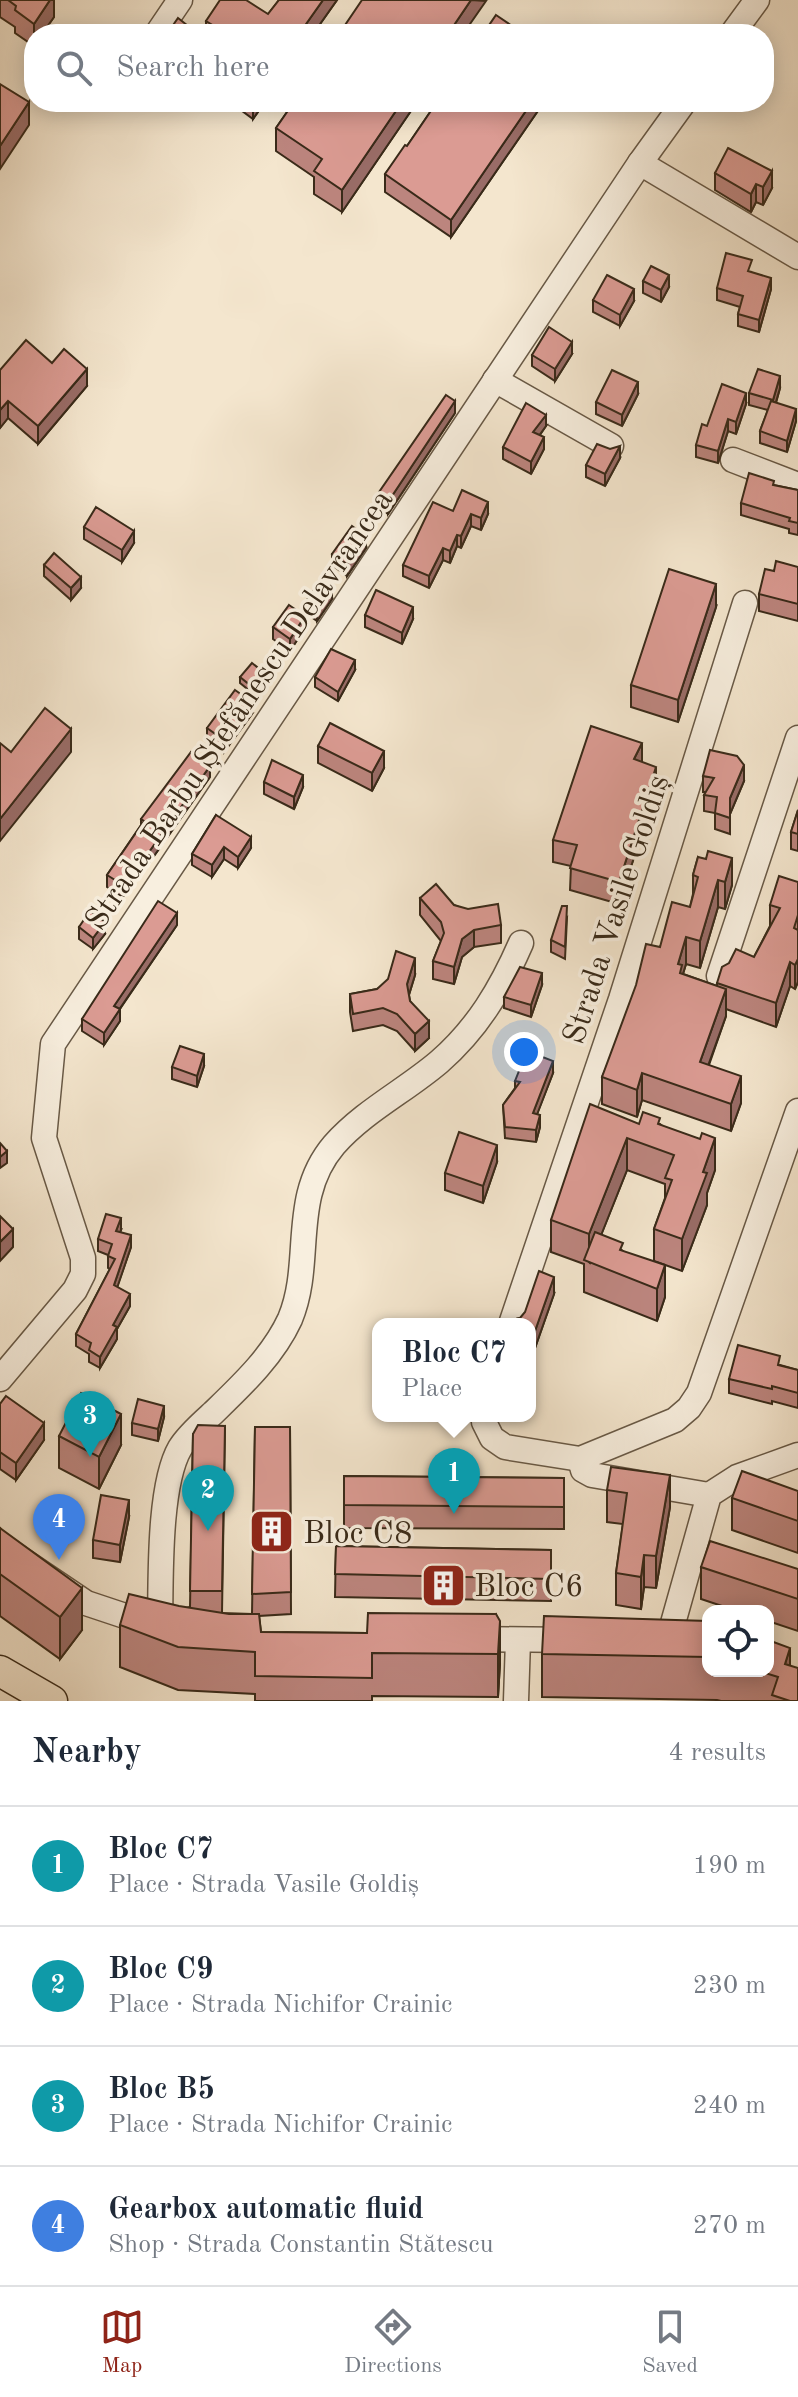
<!DOCTYPE html>
<html lang="en">
<head>
<meta charset="utf-8">
<style>
  :root { --surface:#fff; --page:#f6f6f7; --text:#1f2937; --muted:#747a83; --line:#e0e1e3; --accent:#8f2418 }
  body { margin:0; font-family:"Old Standard TT",serif; background:var(--page); color:var(--text) }
  .controls { position:absolute; right:24px; bottom:24px; display:grid; overflow:hidden; border-radius:16px; box-shadow:0 4px 20px #0003 }
  .controls button { width:72px; height:72px; display:grid; place-items:center; padding:0; border:0; border-bottom:2px solid var(--line); background:var(--surface); color:var(--text); font:40px sans-serif }
  .you { position:absolute; left:524px; top:1052px; width:28px; height:28px; margin:-20px; border:6px solid #fff; border-radius:50%; background:#1a73e8; box-shadow:0 0 0 12px #1a73e833 }
  .badge { display:grid; place-items:center; width:52px; height:52px; border-radius:50%; background:var(--accent); color:#fff; font-size:26px; font-weight:700 }
  .pin { position:absolute; translate:-50% -66px; filter:drop-shadow(0 2px 4px #0008) }
  .pin::after { content:''; position:absolute; top:42px; width:28px; height:24px; background:inherit; clip-path:polygon(0 0,100% 0,50% 100%) }
  .popup { position:absolute; left:372px; top:1318px; width:164px; height:104px; box-sizing:border-box; display:grid; place-content:center; border-radius:16px; background:var(--surface); filter:drop-shadow(0 2px 6px #0005); font-size:26px; white-space:nowrap; color:var(--muted) }
  .popup b { font-size:30px; color:var(--text) }
  .popup::after { content:''; position:absolute; left:50%; top:100%; margin-left:-16px; border:16px solid transparent; border-top-color:var(--surface) }
  .list { margin:0; padding:0; list-style:none }
  h2 { display:flex; justify-content:space-between; align-items:center; height:104px; margin:0; padding:0 32px; font-size:34px }
  h2 small { font-size:26px; font-weight:400; color:var(--muted) }
  .list li { display:grid; grid-template-columns:52px 1fr auto; gap:24px; align-items:center; box-sizing:border-box; height:120px; padding:0 32px; border-top:2px solid var(--line) }
  .list b { display:block; font-size:30px; white-space:nowrap }
  .list p { margin:0; font-size:26px; white-space:nowrap; color:var(--muted) }
  .list em { font-size:26px; font-style:normal; color:var(--muted) }
  .icon { flex:none; width:44px; height:44px; fill:none; stroke:currentColor; stroke-width:2; stroke-linecap:round; stroke-linejoin:round }
  .map { position:relative; flex:none; width:798px; height:1701px; overflow:hidden }
  .search { position:absolute; background:var(--surface); box-shadow:0 4px 20px #0003; left:24px; right:24px; top:24px; height:88px; display:flex; align-items:center; gap:20px; box-sizing:border-box; padding:0 28px; border-radius:32px; color:var(--muted); font-size:30px }
  .sheet { height:584px; background:var(--surface) }
  nav { display:flex; justify-content:space-around; align-items:center; box-sizing:border-box; height:112px; border-top:2px solid var(--line); background:var(--surface); font-size:22px; color:var(--muted) }
  nav a { display:grid; justify-items:center; gap:4px }
  nav .on { color:var(--accent) }
  .map>svg:first-child { display:block }
  .lines { fill:none; stroke-linecap:round; stroke-linejoin:round }
  .minor-casing { stroke:#685946; stroke-width:27 }
  .major-casing { stroke:#392a19; stroke-width:33 }
  .minor { stroke:#f8efdf; stroke-width:24 }
  .major { stroke:#f4e6ce; stroke-width:30 }
  .wall { fill:#bc857e; stroke:#392a19; stroke-width:2 }
  .shaded-wall { fill:#996c67; stroke:#392a19; stroke-width:2 }
  .building { fill:#db9b93; stroke:#392a19; stroke-width:2 }
  .labels { text-anchor:middle; stroke-width:7; stroke-linejoin:round; paint-order:stroke }
  .street-label { font-size:32px; fill:#392a19; stroke:#f8efdf }
  .poi-label { font-size:32px; fill:#392a19; stroke:#f8efdf; text-anchor:start }
</style>
</head>
<body>
<div class="map">
<svg width="798" height="1701" viewBox="0 0 798 1701">
  <rect width="100%" height="100%" fill="#f4e6ce"/>
  <filter id="stains"><feTurbulence type="fractalNoise" baseFrequency=".0025" numOctaves="4"/><feColorMatrix values="0 0 0 0 .2 0 0 0 0 .09 0 0 0 0 .02 0 0 0 .5 -.17"/></filter>
  <radialGradient id="worn" r=".72"><stop offset=".6" stop-color="#630" stop-opacity="0"/><stop offset="1" stop-color="#630" stop-opacity=".3"/></radialGradient>
  <g class="lines">
    <defs>
      <g id="minor">
        <path d="M157,34L180,0"/>
        <path d="M732,34L757,0"/>
        <path d="M640,163L798,257"/>
        <path d="M495,380L611,446"/>
        <path d="M733,460L798,485"/>
        <path d="M719,976L798,738"/>
        <path d="M511,1324L621,999L745,603"/>
        <path d="M0,1379L75,1290L83,1274V1258L44,1138L53,1044L640,163L684,102"/>
        <path d="M484,1416V1422L492,1438L505,1447L580,1459L675,1420L689,1408L699,1393L798,1111"/>
        <path d="M580,1459L583,1470L592,1475L709,1495"/>
        <path d="M0,1545L86,1603L152,1625"/>
        <path d="M160,1628C161,1582 158,1486 180,1448C188,1435 202,1423 213,1413C242,1385 273,1356 290,1319C314,1262 289,1198 334,1145C364,1111 405,1091 439,1062C477,1029 501,989 521,943"/>
        <path d="M468,1639L575,1640"/>
        <path d="M668,1641L709,1495L737,1477L798,1455"/>
        <path d="M516,1701L518,1640"/>
      </g>
      <path id="major" d="M0,1671L52,1701"/>
    </defs>
    <use href="#minor" class="minor-casing"/>
    <use href="#major" class="major-casing"/>
    <use href="#minor" class="minor"/>
    <use href="#major" class="major"/>
  </g>
  <g class="wall">
    <path d="M0,0H54V17L42,34H34V46L15,33V27L0,17Z"/>
    <path d="M279,0H337L313,34H206V21L268,14Z"/>
    <path d="M230,102H265L253,119Z"/>
    <path d="M294,102H417L342,212L314,194V177L276,151V128Z"/>
    <path d="M437,102H544L451,237L385,192V174L407,146Z"/>
    <path d="M715,173L772,188L763,205L756,202L751,212L715,190Z"/>
    <path d="M751,272L771,289L759,332L738,326V314L740,307L717,300V288Z"/>
    <path d="M643,281L669,287L661,302L643,293Z"/>
    <path d="M593,300L634,301L620,326L593,312Z"/>
    <path d="M572,354L555,381L532,366V355Z"/>
    <path d="M52,363L87,386L38,444L8,418L0,428V370Z"/>
    <path d="M780,388L776,403L796,421L787,452L760,443V431L768,410L749,405V393Z"/>
    <path d="M638,394L622,426L596,414V402Z"/>
    <path d="M746,404L736,434L728,431L718,463L696,457V445L707,426Z"/>
    <path d="M455,413L388,514L377,507V495Z"/>
    <path d="M546,426L540,435L544,449L531,474L503,459V447Z"/>
    <path d="M620,458L605,486L586,477V465Z"/>
    <path d="M774,485L798,490V535L789,533V529L741,515V503Z"/>
    <path d="M453,511L488,514L481,530L471,526L461,548L457,546L450,563L443,560L429,588L403,576V565Z"/>
    <path d="M84,527L134,543L122,562L84,539Z"/>
    <path d="M366,548L347,576L332,565V554Z"/>
    <path d="M44,565L81,588L71,600L44,576Z"/>
    <path d="M798,567V621L759,611V594L774,571Z"/>
    <path d="M332,599L317,621L306,613V601Z"/>
    <path d="M716,607L678,722L631,707V685Z"/>
    <path d="M365,615L413,619L402,644L365,627Z"/>
    <path d="M273,627L305,628L290,651L273,639Z"/>
    <path d="M355,670L338,701L315,687V677Z"/>
    <path d="M240,677H262L250,691L240,683Z"/>
    <path d="M252,714L224,752L207,740V728Z"/>
    <path d="M318,746L384,768L372,791L318,763Z"/>
    <path d="M642,762L656,789L619,904L570,890L571,866L553,862V840Z"/>
    <path d="M703,776L744,781L730,814V834L715,829V813L704,811V795L706,792H703Z"/>
    <path d="M210,777L144,870L142,868L123,897L107,887V875L141,825V819Z"/>
    <path d="M264,782L303,787L294,809L264,794Z"/>
    <path d="M798,810V851L791,849V832Z"/>
    <path d="M216,815L251,848L238,868L224,859L212,877L192,865V854Z"/>
    <path d="M698,857L732,885L725,909L718,907L700,968L686,964L683,974L717,986V983L754,957L770,926V905L798,882V982L795,989L790,986L776,1027L726,1009V1016L709,1065L741,1103L731,1131L642,1100L637,1117L602,1104V1077L660,947L690,907L693,894V875Z"/>
    <path d="M420,898L454,905L501,925V943L474,947L462,957L454,984L433,979V961L441,941L420,915Z"/>
    <path d="M567,918L565,959L551,952V940Z"/>
    <path d="M177,925L120,1009V1021L104,1045L82,1031V1019Z"/>
    <path d="M79,927L105,934L93,949L79,939Z"/>
    <path d="M415,975L409,995L410,1001L429,1038L415,1051L397,1031L383,1025L353,1031L350,1012V994L377,989Z"/>
    <path d="M542,985L531,1017L504,1008V997Z"/>
    <path d="M204,1066L197,1087L172,1079V1067Z"/>
    <path d="M553,1073L537,1114L540,1127L536,1142L505,1138L503,1105L515,1088V1081Z"/>
    <path d="M639,1124H660L715,1170L707,1193V1205L682,1271L654,1261V1229L665,1198V1184L627,1170L601,1235L623,1251L665,1297L657,1321L584,1292V1264L551,1252V1220Z"/>
    <path d="M497,1162L483,1203L445,1190V1173Z"/>
    <path d="M121,1230L120,1232L131,1247L117,1287L130,1306L117,1329V1339L100,1368L89,1362V1354L76,1346V1334L110,1269L108,1268V1255L98,1251V1239Z"/>
    <path d="M554,1294L535,1348L530,1347V1324H507V1321L520,1318Z"/>
    <path d="M780,1365L798,1370V1408L772,1401V1404L729,1393V1379Z"/>
    <path d="M0,1404L44,1440L16,1480L0,1469Z"/>
    <path d="M164,1417L158,1441L132,1435V1423Z"/>
    <path d="M225,1426L222,1613L252,1614L255,1427H290L291,1614L259,1616L261,1632L367,1633L496,1614L500,1663L498,1697L372,1696V1701H255V1694L178,1690L120,1667V1625L190,1607L193,1434Z"/>
    <path d="M59,1436L121,1445L99,1489L59,1468Z"/>
    <path d="M670,1475V1507L656,1588L644,1587L641,1609L616,1605V1573L623,1524L607,1522V1490Z"/>
    <path d="M344,1476L564,1478V1529L344,1528Z"/>
    <path d="M798,1491V1553L732,1530V1498Z"/>
    <path d="M129,1517L120,1562L93,1558V1540Z"/>
    <path d="M0,1528L82,1630L60,1659L0,1616Z"/>
    <path d="M336,1546L551,1550V1601L335,1597Z"/>
    <path d="M701,1567L798,1569V1631L768,1621V1611H737L701,1599Z"/>
    <path d="M708,1621V1671H768L790,1666L798,1701H721L717,1700L542,1697V1654Z"/>
  </g>
  <g class="shaded-wall">
    <path d="M50,0H54V17L42,34H34V24Z"/>
    <path d="M323,0H337L313,34H299Z"/>
    <path d="M471,0L486,1L463,34H448Z"/>
    <path d="M29,102V125L0,169V146Z"/>
    <path d="M253,102H265L253,119Z"/>
    <path d="M402,102H417L342,212V190Z"/>
    <path d="M532,102H544L451,237V220Z"/>
    <path d="M772,171V188L763,205V187Z"/>
    <path d="M756,184V202L751,212V194Z"/>
    <path d="M669,275V287L661,302V290Z"/>
    <path d="M771,278V289L759,332V320Z"/>
    <path d="M634,289V301L620,326V315Z"/>
    <path d="M572,342V354L555,381V369Z"/>
    <path d="M87,369V386L38,444V426Z"/>
    <path d="M780,376V388L773,412V400Z"/>
    <path d="M638,382V394L622,426V415Z"/>
    <path d="M746,393V404L736,434V422Z"/>
    <path d="M8,401V418L0,428V410Z"/>
    <path d="M455,401V413L388,514V502Z"/>
    <path d="M796,409V421L787,452V441Z"/>
    <path d="M546,415V426L533,444V432Z"/>
    <path d="M728,419V431L718,463V451Z"/>
    <path d="M544,437V449L531,474V462Z"/>
    <path d="M620,446V458L605,486V474Z"/>
    <path d="M488,502V514L481,530V518Z"/>
    <path d="M471,514V526L461,548V536Z"/>
    <path d="M134,531V543L122,562V550Z"/>
    <path d="M457,535V546L450,563V551Z"/>
    <path d="M366,536V548L347,576V564Z"/>
    <path d="M443,548V560L429,588V576Z"/>
    <path d="M81,577V588L71,600V588Z"/>
    <path d="M716,584V607L678,722V700Z"/>
    <path d="M332,587V599L317,621V609Z"/>
    <path d="M413,607V619L402,644V633Z"/>
    <path d="M305,616V628L290,651V639Z"/>
    <path d="M355,660V670L338,701V692Z"/>
    <path d="M262,671V677L250,691V685Z"/>
    <path d="M252,702V714L224,752V740Z"/>
    <path d="M71,729V752L0,841V819Z"/>
    <path d="M642,743V766L634,759Z"/>
    <path d="M384,751V768L372,791V773Z"/>
    <path d="M744,765V781L730,814V834V798Z"/>
    <path d="M210,766V777L144,870V859Z"/>
    <path d="M656,767V789L619,904V882Z"/>
    <path d="M303,775V787L294,809V797Z"/>
    <path d="M251,837V848L238,868V857Z"/>
    <path d="M224,847V859L212,877V865Z"/>
    <path d="M142,857V868L123,897V885Z"/>
    <path d="M732,858V885L725,909V882Z"/>
    <path d="M718,880V907L700,968V941Z"/>
    <path d="M177,913V925L114,1017V1006Z"/>
    <path d="M105,922V934L93,949V938Z"/>
    <path d="M474,930V947L462,957L454,984V967L462,939Z"/>
    <path d="M686,937V964L682,977V991L678,964Z"/>
    <path d="M415,958V975L407,1001V984Z"/>
    <path d="M798,959V982L795,989V965Z"/>
    <path d="M790,962V986L776,1027V1003Z"/>
    <path d="M542,973V985L531,1017V1005Z"/>
    <path d="M726,989V1016L700,1088V1062Z"/>
    <path d="M120,1009V1021L104,1045V1033Z"/>
    <path d="M429,1021V1038L415,1051V1034Z"/>
    <path d="M204,1054V1066L197,1087V1076Z"/>
    <path d="M553,1061V1073L533,1125V1113Z"/>
    <path d="M642,1073V1100L637,1117V1090Z"/>
    <path d="M741,1076V1103L731,1131V1104Z"/>
    <path d="M540,1115V1127L536,1142V1130Z"/>
    <path d="M627,1138V1170L590,1263L589,1262V1234Z"/>
    <path d="M715,1138V1170L707,1193V1205L682,1271V1239L703,1172Z"/>
    <path d="M497,1145V1162L483,1203V1186Z"/>
    <path d="M7,1151V1163L0,1168V1157Z"/>
    <path d="M121,1218V1230L116,1243V1231Z"/>
    <path d="M13,1229V1247L0,1261V1242Z"/>
    <path d="M131,1235V1247L114,1297V1285Z"/>
    <path d="M665,1265V1297L657,1321V1289Z"/>
    <path d="M554,1277V1294L535,1348V1331Z"/>
    <path d="M130,1294V1306L117,1329V1339L100,1368V1357L113,1325Z"/>
    <path d="M164,1406V1417L158,1441V1429Z"/>
    <path d="M121,1414V1445L99,1489V1457Z"/>
    <path d="M44,1423V1440L16,1480V1463Z"/>
    <path d="M670,1475V1507L656,1588V1556Z"/>
    <path d="M129,1500V1517L120,1562V1545Z"/>
    <path d="M644,1555V1587L641,1609V1577Z"/>
    <path d="M82,1588V1630L60,1659V1617Z"/>
    <path d="M500,1621V1663L498,1697V1654Z"/>
    <path d="M790,1648V1690L785,1664Z"/>
  </g>
  <g class="building">
    <path d="M8,0H50L34,24L15,10L16,6Z"/>
    <path d="M220,0H246L268,14L279,0H323L299,34H227L206,21Z"/>
    <path d="M362,0H471L448,34H339Z"/>
    <path d="M496,15L524,34H483Z"/>
    <path d="M178,18L197,33L196,34H163L169,31Z"/>
    <path d="M0,84L29,102L0,146Z"/>
    <path d="M294,102H402L342,190L314,171L322,159L276,128Z"/>
    <path d="M437,102H532L451,220L385,174L405,145L407,146Z"/>
    <path d="M728,148L772,171L763,187L756,184L751,194L715,173Z"/>
    <path d="M726,253L752,260L748,271L771,278L759,320L738,314L743,296L717,288Z"/>
    <path d="M651,266L669,275L661,290L643,281Z"/>
    <path d="M607,275L634,289L620,315L593,300Z"/>
    <path d="M549,327L572,342L555,369L532,355Z"/>
    <path d="M26,340L52,363L64,349L87,369L38,426L8,401L0,410V370Z"/>
    <path d="M758,369L780,376L773,400L749,393Z"/>
    <path d="M612,370L638,382L622,415L596,402Z"/>
    <path d="M722,384L746,393L736,422L728,419L718,451L696,445L702,424L707,426Z"/>
    <path d="M446,395L455,401L388,502L377,495Z"/>
    <path d="M771,401L796,409L787,441L760,431Z"/>
    <path d="M526,403L546,415L533,432L544,437L531,462L503,447Z"/>
    <path d="M597,444L610,449L620,446L605,474L586,465Z"/>
    <path d="M749,473L774,481L773,485L798,490V523L789,521L790,518L741,503Z"/>
    <path d="M462,490L488,502L481,518L471,514L461,536L457,535L450,551L443,548L429,576L403,565L433,502L453,511Z"/>
    <path d="M96,507L134,531L122,550L84,527Z"/>
    <path d="M352,526L366,536L347,564L332,554Z"/>
    <path d="M54,553L81,577L71,588L44,565Z"/>
    <path d="M776,561L798,567V604L759,594L765,569L774,571Z"/>
    <path d="M669,569L716,584L678,700L631,685Z"/>
    <path d="M321,580L332,587L317,609L306,601Z"/>
    <path d="M376,590L413,607L402,633L365,615Z"/>
    <path d="M289,605L305,616L290,639L273,627Z"/>
    <path d="M331,649L355,660L338,692L315,677Z"/>
    <path d="M252,663L262,671L250,685L240,677Z"/>
    <path d="M235,690L252,702L224,740L207,728Z"/>
    <path d="M45,708L71,729L0,819V743L11,752Z"/>
    <path d="M330,723L384,751L372,773L318,746Z"/>
    <path d="M591,726L642,743L634,759L656,767L619,882L570,868L577,845L553,840Z"/>
    <path d="M710,750L737,756L744,765L730,798V818L715,813L717,797L704,795L714,778L703,776Z"/>
    <path d="M191,752L210,766L144,859L142,857L123,885L107,875L144,821L141,819Z"/>
    <path d="M272,760L303,775L294,797L264,782Z"/>
    <path d="M798,810V834L791,832Z"/>
    <path d="M216,815L251,837L238,857L224,847L212,865L192,854Z"/>
    <path d="M708,851L732,858L725,882L718,880L700,941L686,937L678,964L682,965L680,973L726,989L700,1062L741,1076L731,1104L642,1073L637,1090L602,1077L636,985L646,944L660,947L672,902L690,907L698,877L693,875L698,857L706,859Z"/>
    <path d="M779,876L798,882V915L794,928L798,930V959L795,965L790,962L776,1003L717,983L722,967L729,963L736,949L754,957L780,908L770,905Z"/>
    <path d="M436,884L454,905L468,909L498,904L501,925L474,930L462,939L454,967L433,961L444,933L441,922L420,898Z"/>
    <path d="M158,901L177,913L114,1006L120,1009L104,1033L82,1019Z"/>
    <path d="M562,906H567L565,947L551,940Z"/>
    <path d="M90,911L105,922L93,938L79,927Z"/>
    <path d="M396,951L415,958L407,984L410,1001L429,1021L415,1034L397,1014L383,1008L353,1014L350,994L377,989L388,979Z"/>
    <path d="M520,967L542,973L531,1005L504,997Z"/>
    <path d="M180,1046L204,1054L197,1076L172,1067Z"/>
    <path d="M527,1051L553,1061L533,1113L540,1115L536,1130L505,1127L503,1105L520,1082L515,1081Z"/>
    <path d="M590,1104L639,1124L643,1112L660,1118L658,1124L700,1139L702,1133L715,1138L703,1172L707,1173L682,1239L654,1229L672,1180L665,1178L674,1155L627,1138L589,1234L551,1220Z"/>
    <path d="M459,1132L497,1145L483,1186L445,1173Z"/>
    <path d="M0,1143L7,1151L0,1157Z"/>
    <path d="M106,1214L121,1218L116,1231L131,1235L114,1285L130,1294L113,1325L117,1327L100,1357L89,1350L91,1343L76,1334L115,1259L108,1256L112,1244L98,1239Z"/>
    <path d="M0,1216L13,1229L0,1242Z"/>
    <path d="M595,1232L623,1243L620,1250L665,1265L657,1289L584,1260Z"/>
    <path d="M539,1271L554,1277L535,1331L530,1329V1324H515L507,1321L520,1318L525,1312Z"/>
    <path d="M738,1345L780,1356L778,1365L798,1370V1393L772,1386V1389L729,1379Z"/>
    <path d="M81,1393L121,1414L99,1457L59,1436Z"/>
    <path d="M6,1396L44,1423L16,1463L0,1452V1404Z"/>
    <path d="M138,1399L164,1406L158,1429L132,1423Z"/>
    <path d="M198,1425L225,1426L222,1591H190L193,1434Z"/>
    <path d="M255,1427H290L291,1592L252,1594Z"/>
    <path d="M611,1467L670,1475L656,1556L644,1555L641,1577L616,1573L627,1493L607,1490Z"/>
    <path d="M742,1471L798,1491V1521L732,1498Z"/>
    <path d="M344,1476L564,1478V1507L344,1505Z"/>
    <path d="M101,1495L129,1500L120,1545L93,1540Z"/>
    <path d="M0,1528L82,1588L60,1617L0,1574Z"/>
    <path d="M710,1541L798,1569V1599L701,1567Z"/>
    <path d="M336,1546L551,1550V1579L335,1574Z"/>
    <path d="M129,1594L179,1606L229,1614H259L261,1632L367,1633L368,1613L496,1614L500,1621L498,1654L372,1653V1678L255,1676V1652L178,1647L120,1625Z"/>
    <path d="M544,1616L708,1621V1657L542,1654Z"/>
    <path d="M768,1640L790,1648L785,1664L798,1668V1701H790L772,1695L778,1677L759,1671H768Z"/>
  </g>
  <defs>
    <symbol id="building-square" viewBox="-11 -11 22 22"><rect x="-9" y="-9" width="18" height="18" rx="4" fill="#8f2418" stroke="#f8efdf"/><path d="M-4-6H4V6H1V3H-1V6H-4ZM-2.5-4.3h1.7v1.8h-1.7ZM.8-4.3h1.7v1.8H.8ZM-2.5-1h1.7V.8h-1.7ZM.8-1h1.7V.8H.8Z" fill="#fff"/></symbol>
  </defs>
  <g fill-rule="evenodd">
    <use href="#building-square" x="246" y="1506" width="51" height="51"/>
    <use href="#building-square" x="418" y="1560" width="51" height="51"/>
  </g>
  <g class="labels">
    <g class="street-label">
      <text transform="translate(238 709) rotate(-56)" y="11">Strada Barbu Ștefănescu Delavrancea</text>
      <text transform="translate(615 909) rotate(-72)" y="11">Strada Vasile Goldiș</text>
    </g>
    <g class="poi-label">
      <text x="303" y="1543">Bloc C8</text>
      <text x="474" y="1596">Bloc C6</text>
    </g>
  </g>
  <rect width="100%" height="100%" filter="url(#stains)"/>
  <rect width="100%" height="100%" fill="url(#worn)"/>
</svg>
<div class="controls">
<button><svg class="icon" aria-label="locate" viewBox="0 0 24 24"><circle cx="12" cy="12" r="6"/><path d="M12 2v4M12 18v4M2 12h4M18 12h4"/></svg></button>
</div>
<div class="you"></div>
<div class="pin badge" style="left:454px;top:1514px;background:#0f9aa8">1</div>
<div class="popup"><b>Bloc C7</b>Place</div>
<div class="pin badge" style="left:208px;top:1531px;background:#0f9aa8">2</div>
<div class="pin badge" style="left:90px;top:1457px;background:#0f9aa8">3</div>
<div class="pin badge" style="left:59px;top:1560px;background:#3f7fe0">4</div>
<div class="search"><svg class="icon" aria-label="search" viewBox="0 0 24 24"><circle cx="10" cy="10" r="6"/><path d="M15 15l6 6"/></svg>Search here</div>
</div>
<section class="sheet">
<h2>Nearby<small>4 results</small></h2>
<ul class="list">
<li><span class="badge" style="background:#0f9aa8">1</span><div><b>Bloc C7</b><p>Place · Strada Vasile Goldiș</p></div><em>190 m</em></li>
<li><span class="badge" style="background:#0f9aa8">2</span><div><b>Bloc C9</b><p>Place · Strada Nichifor Crainic</p></div><em>230 m</em></li>
<li><span class="badge" style="background:#0f9aa8">3</span><div><b>Bloc B5</b><p>Place · Strada Nichifor Crainic</p></div><em>240 m</em></li>
<li><span class="badge" style="background:#3f7fe0">4</span><div><b>Gearbox automatic fluid</b><p>Shop · Strada Constantin Stătescu</p></div><em>270 m</em></li>
</ul>
</section>
<nav>
<a class="on"><svg class="icon" aria-label="map" viewBox="0 0 24 24"><path d="M3 6l6-2 6 2 6-2v14l-6 2-6-2-6 2zM9 4v14M15 6v14"/></svg>Map</a>
<a><svg class="icon" aria-label="directions" viewBox="0 0 24 24"><path d="M12 3l9 9-9 9-9-9zM9 14v-3h6M13 9l2 2-2 2"/></svg>Directions</a>
<a><svg class="icon" aria-label="saved" viewBox="0 0 24 24"><path d="M7 4h10v16l-5-4-5 4z"/></svg>Saved</a>
</nav>
</body>
</html>
